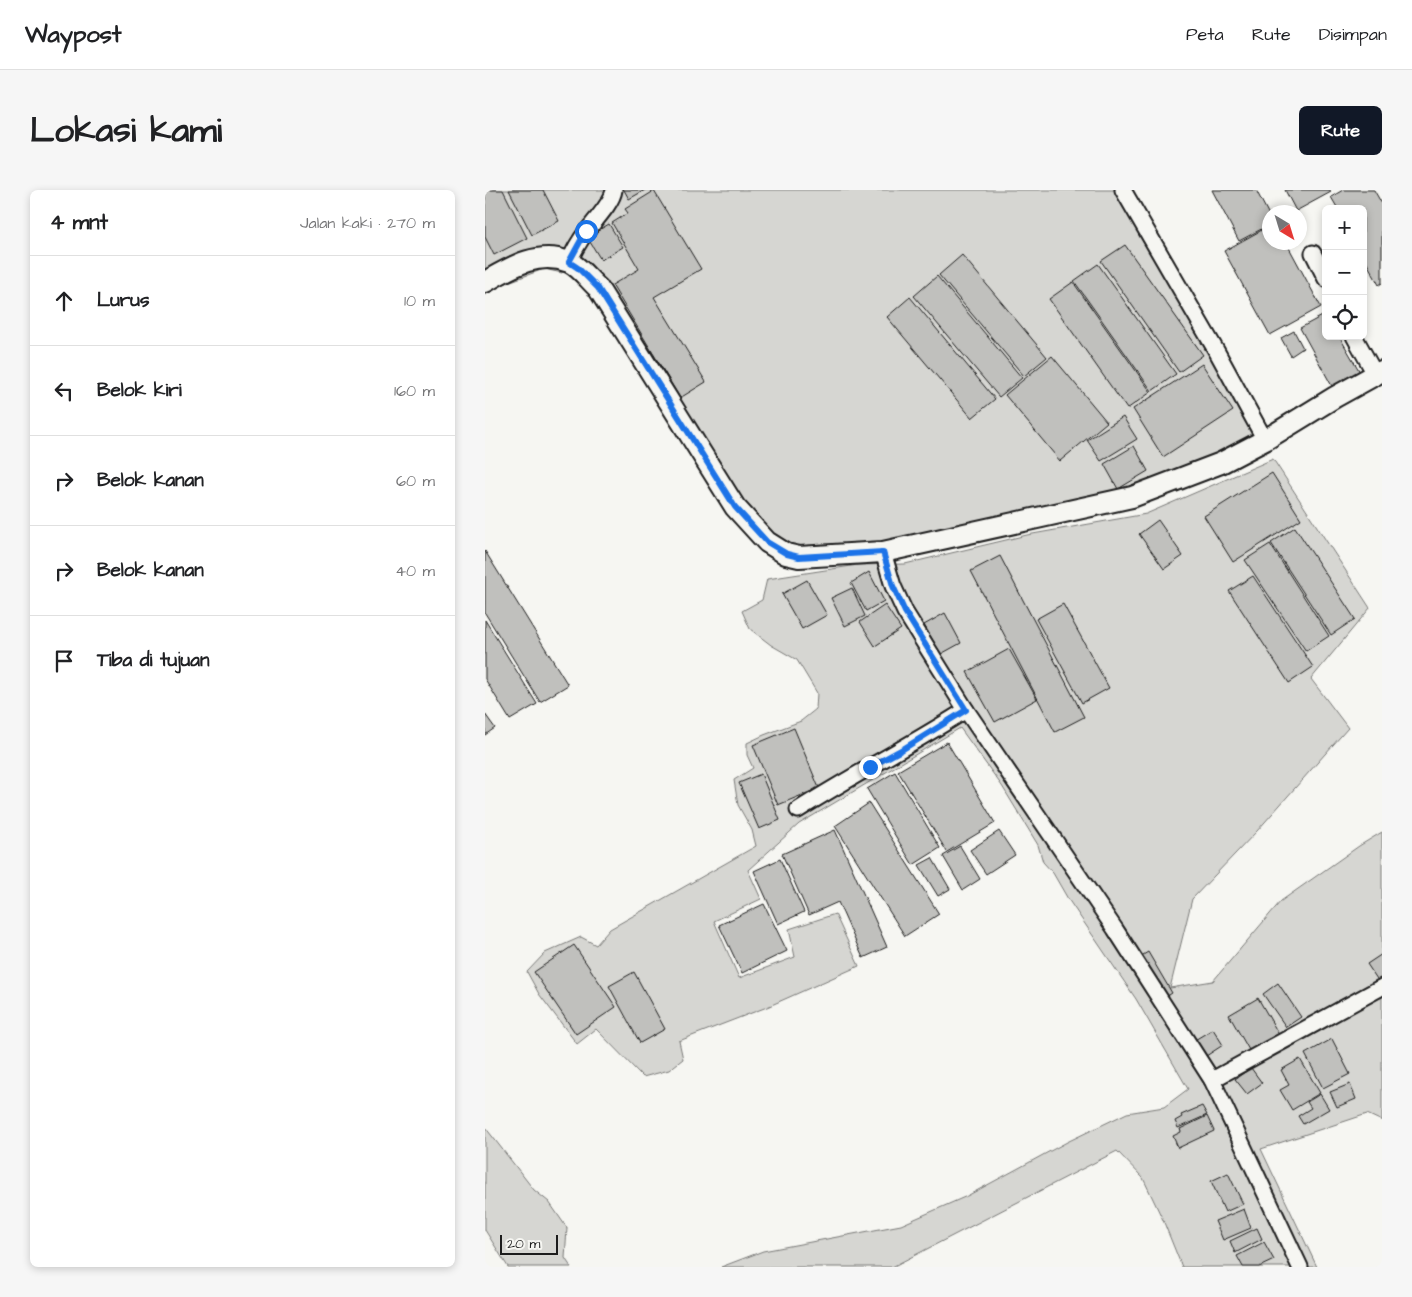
<!DOCTYPE html>
<html lang="id">
<head>
<meta charset="utf-8">
<style>
  :root { --surface:#fff; --page:#f6f6f6; --text:#202124; --muted:#757577; --line:#e0e0e0; --accent:#111827 }
  body { margin:0; font-family:"Architects Daughter",sans-serif; background:var(--page); color:var(--text) }
  .controls { position:absolute; right:15px; top:15px; display:grid; overflow:hidden; border-radius:8px; box-shadow:0 2px 8px #0003 }
  .controls button { width:45px; height:45px; display:grid; place-items:center; padding:0; border:0; border-bottom:1px solid var(--line); background:var(--surface); color:var(--text); font:25px sans-serif }
  .compass { position:absolute; left:777px; top:15px; width:45px; height:45px; border-radius:50%; background:var(--surface); box-shadow:0 2px 8px #0003; rotate:142deg }
  .scale { position:absolute; left:15px; bottom:12px; width:58px; box-sizing:border-box; padding-left:5px; border:2px solid #1c1c1c; border-top:0; font-size:14px; line-height:18px; white-space:nowrap; color:#1c1c1c; -webkit-text-stroke:4px #f6f6f2; paint-order:stroke }
  .stop { position:absolute; width:15px; height:15px; margin:-11px; border:4px solid #1a73e8; border-radius:50%; background:#fff }
  .stop.end { background:#1a73e8; border-color:#fff; box-shadow:0 1px 5px #0008 }
  .list { margin:0; padding:0; list-style:none }
  h2 { display:flex; justify-content:space-between; align-items:center; height:65px; margin:0; padding:0 20px; font-size:21px }
  h2 small { font-size:16px; font-weight:400; color:var(--muted) }
  .list li { display:grid; grid-template-columns:32px 1fr auto; gap:15px; align-items:center; box-sizing:border-box; height:90px; padding:0 20px; border-top:1px solid var(--line) }
  .list b { display:block; font-size:19px; white-space:nowrap }
  .list em { font-size:16px; font-style:normal; color:var(--muted) }
  .icon { flex:none; width:28px; height:28px; fill:none; stroke:currentColor; stroke-width:2; stroke-linecap:round; stroke-linejoin:round }
  .map { position:relative; flex:none; width:897px; height:1077px; overflow:hidden; border-radius:8px }
  header { display:flex; align-items:center; gap:30px; box-sizing:border-box; height:70px; padding:0 25px; background:var(--surface); border-bottom:1px solid var(--line) }
  header strong { font-size:24px }
  nav { display:flex; gap:28px; margin-inline-start:auto; font-size:18px }
  .intro { display:flex; align-items:center; justify-content:space-between; box-sizing:border-box; height:120px; padding:0 30px }
  h1 { margin:0; font-size:35px }
  .button { padding:12px 22px; border-radius:8px; background:var(--accent); color:#fff; font-size:18px; font-weight:700 }
  main { display:flex; gap:30px; padding:0 30px }
  aside { flex:1; background:var(--surface); border-radius:8px; box-shadow:0 2px 8px #0003 }
  .map>svg:first-child { display:block }
  .green { fill:#d6d6d2; stroke:#797977 }
  .building { fill:#c0c0bd; stroke:#1c1c1c }
  .lines { fill:none; stroke-linecap:round; stroke-linejoin:round }
  .minor-casing { stroke:#1c1c1c; stroke-width:19 }
  .tertiary-casing { stroke:#1c1c1c; stroke-width:24 }
  .minor { stroke:#f6f6f2; stroke-width:15 }
  .tertiary { stroke:#f6f6f2; stroke-width:20 }
  .route { stroke:#1a73e8; stroke-width:6 }
</style>
</head>
<body>
<header>
<strong>Waypost</strong>
<nav><a>Peta</a><a>Rute</a><a>Disimpan</a></nav>
</header>
<div class="intro"><h1>Lokasi kami</h1><a class="button">Rute</a></div>
<main>
<aside>
<h2>4 mnt<small>Jalan kaki · 270 m</small></h2>
<ul class="list">
<li><svg class="icon" aria-label="ahead" viewBox="0 0 24 24"><path d="M12 20V5M6 11l6-6 6 6"/></svg><div><b>Lurus</b></div><em>10 m</em></li>
<li><svg class="icon" aria-label="left" viewBox="0 0 24 24"><path d="M17 20v-9H6M10 6l-5 5 5 5"/></svg><div><b>Belok kiri</b></div><em>160 m</em></li>
<li><svg class="icon" aria-label="right" viewBox="0 0 24 24"><path d="M7 20v-9h11M14 6l5 5-5 5"/></svg><div><b>Belok kanan</b></div><em>60 m</em></li>
<li><svg class="icon" aria-label="right" viewBox="0 0 24 24"><path d="M7 20v-9h11M14 6l5 5-5 5"/></svg><div><b>Belok kanan</b></div><em>40 m</em></li>
<li><svg class="icon" aria-label="arrive" viewBox="0 0 24 24"><path d="M6 21V4h12l-3 4 3 4H6"/></svg><div><b>Tiba di tujuan</b></div></li>
</ul>
</aside>
<div class="map">
<svg width="897" height="1077" viewBox="0 0 897 1077">
  <rect width="100%" height="100%" fill="#f6f6f2"/>
  <filter id="ink" filterUnits="userSpaceOnUse"><feTurbulence type="fractalNoise" baseFrequency=".02" numOctaves="2"/><feDisplacementMap in="SourceGraphic" scale="10" xChannelSelector="R" yChannelSelector="G"/><feConvolveMatrix kernelMatrix="1 2 1 2 8 2 1 2 1" color-interpolation-filters="sRGB"/></filter>
  <g filter="url(#ink)">
    <g class="green">
      <path d="M0,0H634L781,258L666,307L328,368L287,366L112,94L82,71L77,83L59,79L18,94L0,105Z"/>
      <path d="M788,269L885,418L826,489L863,538L772,641L707,709L685,798L728,791L796,711L874,656L897,642V931L882,924L776,959L832,1077H697L678,1030L658,988L632,961L407,1077H236L278,1061L416,1035L482,1006L582,952L642,923L679,917L703,899L651,809L583,709L568,683L558,672L553,655L517,596L475,538L314,634L263,680L276,709L229,731L254,788L310,767L304,739L350,724L374,776L282,817L194,851L198,869L184,880L158,887L111,839L92,854L54,804L42,782L60,763L96,747L111,755L125,739L271,656L267,640L253,615L249,590L268,578L262,565V553L279,545L316,531L331,519L332,503L312,470L286,455L265,439L257,421L277,410L282,389L373,375L420,374L542,345L661,324Z"/>
      <path d="M0,937L49,1000L64,1012L82,1038L80,1068L86,1077H23L0,1040Z"/>
    </g>
    <g class="building">
      <path d="M0,0H18L42,48L9,65L0,47Z"/>
      <path d="M24,0H58L74,31L47,45Z"/>
      <path d="M139,0H160L144,9Z"/>
      <path d="M727,0H771L784,25V35L754,51Z"/>
      <path d="M800,0H845L846,2L811,21Z"/>
      <path d="M858,0H889L897,14V93L894,95L878,66V19H853L846,7Z"/>
      <path d="M169,1L216,79L169,107L221,192L195,208L127,95L154,79L127,33L143,23L140,19Z"/>
      <path d="M124,34L138,57L116,70L102,47Z"/>
      <path d="M784,36V52H801L836,117L785,145L739,61Z"/>
      <path d="M640,55L718,165L694,182L616,71Z"/>
      <path d="M477,65L562,167L539,186L454,85Z"/>
      <path d="M613,74L691,184L667,201L589,91Z"/>
      <path d="M452,86L537,188L514,207L429,106Z"/>
      <path d="M588,92L666,202L642,219L564,109Z"/>
      <path d="M425,107L510,209L487,228L402,127Z"/>
      <path d="M841,124V146H854L875,182L848,198L815,138Z"/>
      <path d="M809,141L818,158L806,166L796,148Z"/>
      <path d="M567,166L622,232L575,271L520,205Z"/>
      <path d="M717,174L748,221L678,267L648,219Z"/>
      <path d="M638,227L652,249L616,271L602,250Z"/>
      <path d="M649,256L663,281L633,299L619,274Z"/>
      <path d="M787,283L816,329L748,372L719,326Z"/>
      <path d="M673,330L698,366L679,379L654,344Z"/>
      <path d="M810,337L870,429L846,445L786,353Z"/>
      <path d="M785,354L844,446L821,461L760,370Z"/>
      <path d="M0,361L83,495L55,512L0,423Z"/>
      <path d="M515,366L599,527L570,542L486,381Z"/>
      <path d="M384,382L399,411L381,421L366,393Z"/>
      <path d="M768,386L828,477L804,493L744,401Z"/>
      <path d="M322,390L342,425L317,439L297,404Z"/>
      <path d="M367,398L380,426L360,436L346,408Z"/>
      <path d="M578,414L624,498L597,513L551,429Z"/>
      <path d="M400,415L416,439L390,456L375,432Z"/>
      <path d="M460,423L476,453L456,464L439,435Z"/>
      <path d="M0,430L52,514L25,530L0,489Z"/>
      <path d="M524,459L552,509L510,532L482,482Z"/>
      <path d="M0,524L10,538L0,545Z"/>
      <path d="M309,538L334,598L293,615L268,555Z"/>
      <path d="M462,552L510,633L462,662L413,581Z"/>
      <path d="M410,582L455,658L428,675L382,599Z"/>
      <path d="M276,584L295,630L274,639L254,593Z"/>
      <path d="M384,613L454,724L420,746L350,636Z"/>
      <path d="M350,640L402,757L378,768L353,712L324,725L297,664Z"/>
      <path d="M514,641L530,665L501,684L485,660Z"/>
      <path d="M475,656L495,689L478,700L458,666Z"/>
      <path d="M447,668L465,699L453,706L434,675Z"/>
      <path d="M295,669L319,722L293,734L269,681Z"/>
      <path d="M279,714L302,761L257,783L234,735Z"/>
      <path d="M89,755L131,817L91,844L49,782Z"/>
      <path d="M663,762L687,803L678,809L653,768Z"/>
      <path d="M897,764V794L896,795L882,774Z"/>
      <path d="M149,782L180,839L155,853L124,796Z"/>
      <path d="M793,793L816,827L801,837L778,804Z"/>
      <path d="M773,808L797,850L768,867L744,825Z"/>
      <path d="M728,839L738,855L718,868L708,851Z"/>
      <path d="M847,849L865,884L838,898L820,864Z"/>
      <path d="M815,869L835,903L807,920L795,900L804,895L796,880Z"/>
      <path d="M766,878L777,893L762,904L750,889Z"/>
      <path d="M865,894L871,909L852,917L845,902Z"/>
      <path d="M835,904L844,919L818,934L813,926L826,918L822,912Z"/>
      <path d="M717,916L722,925L693,938L690,931L697,927L696,925Z"/>
      <path d="M722,926L729,941L693,958L688,946L696,942L695,939Z"/>
      <path d="M743,983L758,1014L740,1022L726,991Z"/>
      <path d="M759,1019L766,1038L738,1050L730,1031Z"/>
      <path d="M772,1038L777,1049L750,1063L745,1051Z"/>
      <path d="M779,1052L789,1070L774,1077H758L752,1066Z"/>
    </g>
    <g class="lines">
      <defs>
        <g id="minor">
          <path d="M638,0L732,162L780,250"/>
          <path d="M828,63L841,89"/>
          <path d="M84,72C87,65 91,57 95,51C103,37 127,15 129,0"/>
          <path d="M869,146L890,184"/>
          <path d="M398,362L408,396L420,422L481,520L630,739L727,890L815,1077"/>
          <path d="M313,620C368,585 426,555 481,520"/>
          <path d="M727,890L897,797"/>
        </g>
        <path id="tertiary" d="M0,92C26,77 53,60 84,72C95,77 104,90 113,98L250,317L282,352L301,364L314,367L398,362L647,307L736,273L780,250L850,207L897,181"/>
      </defs>
      <use href="#minor" class="minor-casing"/>
      <use href="#tertiary" class="tertiary-casing"/>
      <use href="#minor" class="minor"/>
      <use href="#tertiary" class="tertiary"/>
    </g>
  </g>
  <g class="lines" filter="url(#ink)">
    <path class="route" d="M101,41L84,72L93,78L113,98L250,317L282,352L302,364L314,367L398,362L408,396L420,422L481,520L418,559L385,577"/>
  </g>
</svg>
<div class="controls">
<button>+</button>
<button>−</button>
<button><svg class="icon" aria-label="locate" viewBox="0 0 24 24"><circle cx="12" cy="12" r="6"/><path d="M12 2v4M12 18v4M2 12h4M18 12h4"/></svg></button>
</div>
<svg class="compass" viewBox="-18 -18 36 36"><path d="M0-13l5 13h-10z" fill="#e53935"/><path d="M0 13l5-13h-10z" fill="#757577"/></svg>
<div class="scale">20 m</div>
<div class="stop" style="left:101px;top:41px"></div>
<div class="stop end" style="left:385px;top:577px"></div>
</div>
</main>
</body>
</html>
